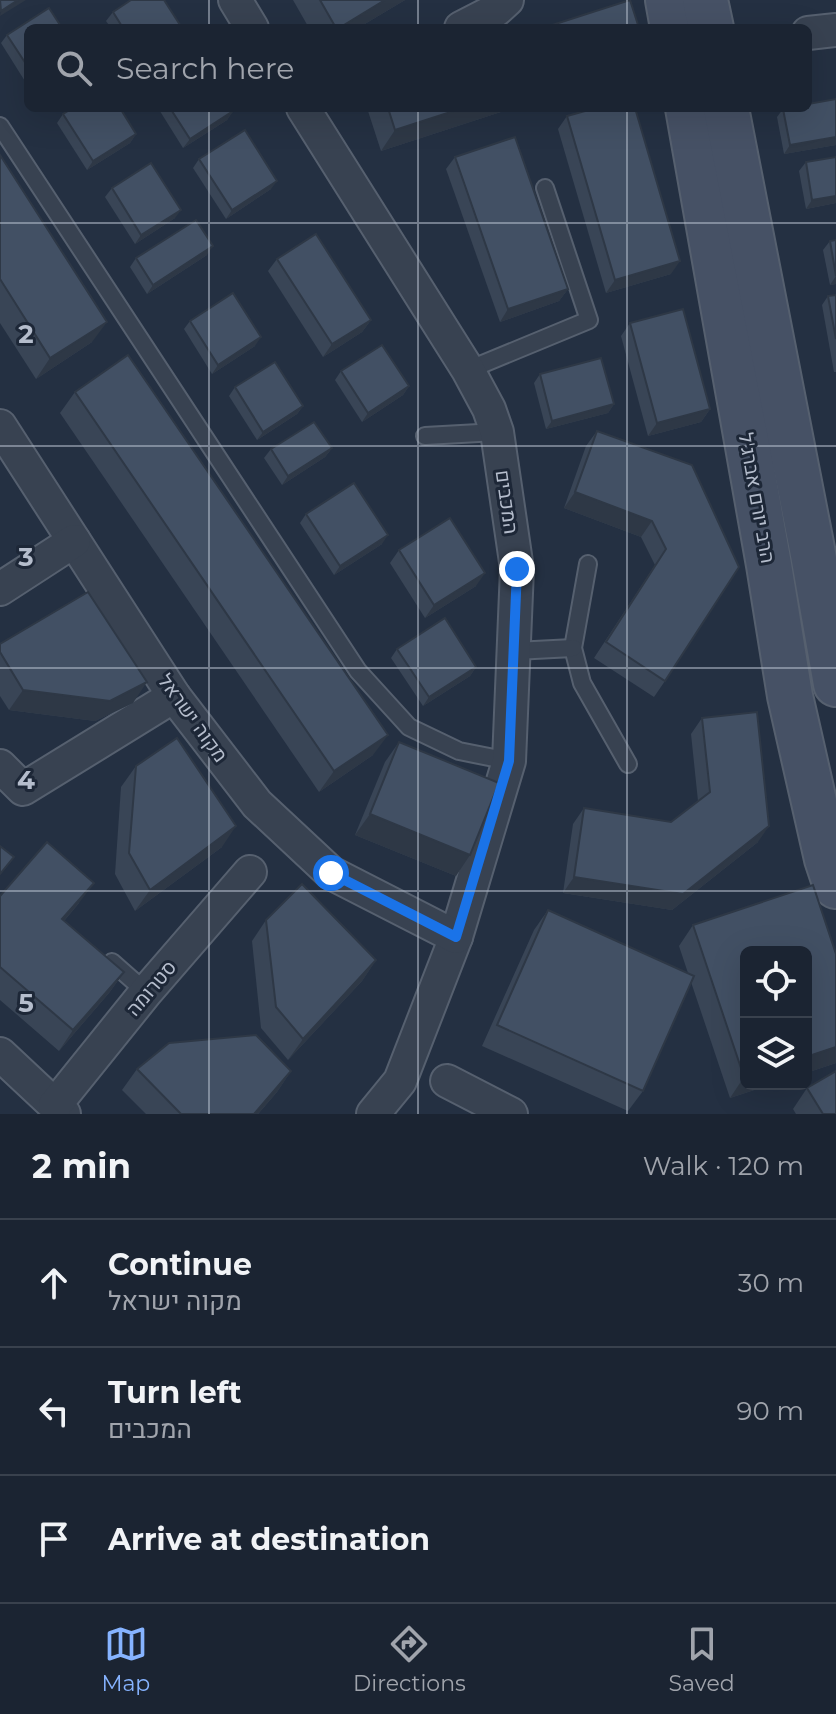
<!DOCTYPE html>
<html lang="en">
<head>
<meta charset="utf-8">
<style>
  :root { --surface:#1b2432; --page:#242c3a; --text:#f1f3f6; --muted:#a0a4ac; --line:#39414d; --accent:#86b3ff }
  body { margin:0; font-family:Montserrat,Heebo,sans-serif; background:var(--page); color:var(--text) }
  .controls { position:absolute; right:24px; bottom:24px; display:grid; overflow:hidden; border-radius:12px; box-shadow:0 8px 32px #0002 }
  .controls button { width:72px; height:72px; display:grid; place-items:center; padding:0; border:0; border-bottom:2px solid var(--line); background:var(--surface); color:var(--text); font:40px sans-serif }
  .stop { position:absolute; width:24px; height:24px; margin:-18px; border:6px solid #1a73e8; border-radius:50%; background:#fff }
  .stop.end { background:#1a73e8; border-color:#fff; box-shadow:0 2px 8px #0008 }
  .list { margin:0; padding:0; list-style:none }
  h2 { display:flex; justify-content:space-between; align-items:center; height:104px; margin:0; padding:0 32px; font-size:34px }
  h2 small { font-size:26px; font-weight:400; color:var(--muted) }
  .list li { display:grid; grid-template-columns:52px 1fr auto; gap:24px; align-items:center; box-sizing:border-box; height:128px; padding:0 32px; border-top:2px solid var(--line) }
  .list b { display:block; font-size:30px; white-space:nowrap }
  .list p { margin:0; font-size:26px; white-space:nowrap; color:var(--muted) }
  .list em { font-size:26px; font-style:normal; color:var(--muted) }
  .icon { flex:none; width:44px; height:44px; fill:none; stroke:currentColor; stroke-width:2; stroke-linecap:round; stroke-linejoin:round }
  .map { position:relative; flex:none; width:836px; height:1114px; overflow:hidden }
  .search { position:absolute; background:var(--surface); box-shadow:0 8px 32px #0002; left:24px; right:24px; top:24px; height:88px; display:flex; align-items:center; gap:20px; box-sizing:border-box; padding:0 28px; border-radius:12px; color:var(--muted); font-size:30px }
  .sheet { height:488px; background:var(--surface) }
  nav { display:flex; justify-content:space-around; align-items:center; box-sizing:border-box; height:112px; border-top:2px solid var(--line); background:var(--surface); font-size:22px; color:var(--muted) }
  nav a { display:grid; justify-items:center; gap:4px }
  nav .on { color:var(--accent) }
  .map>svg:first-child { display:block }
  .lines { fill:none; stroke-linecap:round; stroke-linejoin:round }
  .lane-casing { stroke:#56606f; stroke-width:20 }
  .street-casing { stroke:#56606f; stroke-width:36 }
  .secondary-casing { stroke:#56606f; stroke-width:48 }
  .lane { stroke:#384251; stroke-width:16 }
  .street { stroke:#384251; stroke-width:32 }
  .secondary { stroke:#465165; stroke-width:44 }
  .wall { fill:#394556 }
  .shaded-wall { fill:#2e3846 }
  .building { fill:#425064; stroke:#2e3846; stroke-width:2 }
  .route { stroke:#1a73e8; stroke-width:10 }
  .grid { fill:none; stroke:#b5bdcc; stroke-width:2; stroke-opacity:0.55 }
  .labels { text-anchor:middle; stroke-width:6; stroke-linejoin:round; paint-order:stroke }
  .street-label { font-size:20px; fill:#b5bdcc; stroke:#1d2737 }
  .grid-label { font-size:26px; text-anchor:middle; font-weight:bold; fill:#b5bdcc; stroke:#1d2737; stroke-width:6; stroke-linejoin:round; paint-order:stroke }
</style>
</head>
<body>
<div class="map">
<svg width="836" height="1114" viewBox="0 0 836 1114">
  <rect width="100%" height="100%" fill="#243042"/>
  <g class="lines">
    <defs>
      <g id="lane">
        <path d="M0,126L358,671L409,727L459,751L509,761"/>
        <path d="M468,370L589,320L545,188"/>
        <path d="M425,436L497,432"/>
        <path d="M588,564L573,648L582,683L628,764"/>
        <path d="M515,651L573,648"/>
        <path d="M112,962L146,992"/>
      </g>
      <g id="street">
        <path d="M235,0L252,28"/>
        <path d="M461,28L496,10L507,0"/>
        <path d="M808,33L836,30"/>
        <path d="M303,108L468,370L489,409L497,432L517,569L509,761L456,937L400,1081L373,1114"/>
        <path d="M0,426L174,696L257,804L331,873L456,937"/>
        <path d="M0,589L74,541"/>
        <path d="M0,766L23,789L174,696"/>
        <path d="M0,1054L64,1114"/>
        <path d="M447,1081L511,1114"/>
        <path d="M55,1105L146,992L250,872"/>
      </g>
      <g id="secondary">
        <path d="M668,0L673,28"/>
        <path d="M705,0L711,28"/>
        <path d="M688,108L769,565L790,696L827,859L836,886"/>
        <path d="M726,108L813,554L836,684"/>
      </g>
    </defs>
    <use href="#lane" class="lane-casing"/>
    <use href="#street" class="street-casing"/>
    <use href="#secondary" class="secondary-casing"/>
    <use href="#lane" class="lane"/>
    <use href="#street" class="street"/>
    <use href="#secondary" class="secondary"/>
  </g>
  <g class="wall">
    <path d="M293,0H405L358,28H309Z"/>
    <path d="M113,12L182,28H111L106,21Z"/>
    <path d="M28,28V86L1,43L7,35Z"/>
    <path d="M836,99V145L784,154L777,117L783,109Z"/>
    <path d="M158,108H231L233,111L227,120L183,148Z"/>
    <path d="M367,108H513L381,151Z"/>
    <path d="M63,114L136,134L130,143L87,170L57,123Z"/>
    <path d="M567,116L671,274L606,293L558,129Z"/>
    <path d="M0,155L92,342L36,379L0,323Z"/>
    <path d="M455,157L568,289L559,301L500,322L446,169Z"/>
    <path d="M199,159L271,189L226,219L193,168Z"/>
    <path d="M806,162L836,203L806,209L799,171Z"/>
    <path d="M112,188L175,218L135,244L105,197Z"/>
    <path d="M836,240V284L830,285L823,250L830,241Z"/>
    <path d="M207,255L147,294L130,267L136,258Z"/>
    <path d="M277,259L371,320L362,332L323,357L268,271Z"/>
    <path d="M836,295V372H834L822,305L828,296Z"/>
    <path d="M190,321L255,346L212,374L184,329Z"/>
    <path d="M630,323L710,409L701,422L648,436L621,336Z"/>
    <path d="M341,371L409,386L403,395L362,422L335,380Z"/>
    <path d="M540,374L614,404L608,413L546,429L534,383Z"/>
    <path d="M235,387L303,406L297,414L257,440L229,396Z"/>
    <path d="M75,392L373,755L319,792L60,413Z"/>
    <path d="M597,431L692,465L665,681L654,697L594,658L655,565L641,537L564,508L586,446Z"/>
    <path d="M332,448L325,457L282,485L264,458L271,449Z"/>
    <path d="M306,514L382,544L334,575L300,523Z"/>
    <path d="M399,550L476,586L425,618L390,563Z"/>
    <path d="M0,644L133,703L95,721L9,710L0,696Z"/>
    <path d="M397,649L476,667L470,676L423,706L391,658Z"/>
    <path d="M702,718L758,842L672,910L563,893L573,824L584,808L671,822L698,801L691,734Z"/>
    <path d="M399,742L456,876L355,835L385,762Z"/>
    <path d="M136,766L222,847L135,911L115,874L121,787Z"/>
    <path d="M0,896L79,903L64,921L124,972L109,993L59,1051L0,1000Z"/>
    <path d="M548,910L688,973L679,946L693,925L836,954V1063L806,1073V952L746,1084H772L730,1098L691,982L643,1091L628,1111L482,1046L534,930Z"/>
    <path d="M266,920L376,960L362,981L288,1060L261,1028L252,941Z"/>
    <path d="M137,1069L291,1071L277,1092L258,1114H146L122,1090Z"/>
    <path d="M807,1088L836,1114H796L793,1109Z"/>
  </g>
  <g class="shaded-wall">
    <path d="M18,0H26L0,16L1,11Z"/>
    <path d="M385,0H405L358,28H339Z"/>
    <path d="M463,108H513L381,151L395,130Z"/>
    <path d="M233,111L227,120L183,148L190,139Z"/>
    <path d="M136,134L130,143L87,170L93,161Z"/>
    <path d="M836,137V145L784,154L790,145Z"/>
    <path d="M277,181L271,189L226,219L232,210Z"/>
    <path d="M836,196V203L806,209L812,200Z"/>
    <path d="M181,210L175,218L135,244L141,235Z"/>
    <path d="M213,246L207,255L147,294L153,285Z"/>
    <path d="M680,261L671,274L606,293L615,280Z"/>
    <path d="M836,276V284L830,285Z"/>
    <path d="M568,289L559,301L500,322L508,309Z"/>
    <path d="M371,320L362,332L323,357L332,344Z"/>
    <path d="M107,322L92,342L36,379L50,358Z"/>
    <path d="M261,337L255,346L212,374L218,365Z"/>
    <path d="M409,386L403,395L362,422L368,413Z"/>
    <path d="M614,404L608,413L546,429L552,421Z"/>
    <path d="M303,406L297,414L257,440L263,432Z"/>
    <path d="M710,409L701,422L648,436L657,423Z"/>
    <path d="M332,448L325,457L282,485L288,476Z"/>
    <path d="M575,492L652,521L641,537L564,508Z"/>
    <path d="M388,535L382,544L334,575L340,566Z"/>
    <path d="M485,573L476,586L425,618L434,605Z"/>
    <path d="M476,667L470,676L423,706L429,697Z"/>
    <path d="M147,682L133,703L95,721L9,710L23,690Z"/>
    <path d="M388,735L373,755L319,792L334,771Z"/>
    <path d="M370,814L470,855L456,876L355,835Z"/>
    <path d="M236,826L222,847L135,911L150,890Z"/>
    <path d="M769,826L758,842L672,910L563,893L574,877Z"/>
    <path d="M94,883L79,903L48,940L62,919Z"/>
    <path d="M376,960L362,981L288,1060L303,1039Z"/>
    <path d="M124,972L109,993L59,1051L73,1030Z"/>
    <path d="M836,1047V1063L806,1073V1057Z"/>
    <path d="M291,1071L277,1092L258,1114H254Z"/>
    <path d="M744,1077H746V1084H772L730,1098Z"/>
  </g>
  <g class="building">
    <path d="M0,0H18L1,11Z"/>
    <path d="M131,0H164L182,28H123L113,12Z"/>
    <path d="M320,0H385L339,28H336Z"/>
    <path d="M630,0L639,28H543Z"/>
    <path d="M49,8L62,28H28V67L7,35Z"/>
    <path d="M836,99V137L790,145L783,109L808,108V104Z"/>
    <path d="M73,108H120L136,134L93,161L63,114Z"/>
    <path d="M170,108H231L233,111L190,139Z"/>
    <path d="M388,108H463L395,130Z"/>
    <path d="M596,108H635L680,261L615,280L567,116Z"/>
    <path d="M245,130L277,181L232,210L199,159Z"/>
    <path d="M515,137L568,289L508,309L455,157Z"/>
    <path d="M0,155L107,322L50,358L0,279Z"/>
    <path d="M836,157V196L812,200L806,162Z"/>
    <path d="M151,163L181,210L141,235L112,188Z"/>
    <path d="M196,220L213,246L153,285L136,258Z"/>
    <path d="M316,234L371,320L332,344L277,259Z"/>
    <path d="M836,240V276L830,241Z"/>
    <path d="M233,293L261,337L218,365L190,321Z"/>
    <path d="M836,295V339L828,296Z"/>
    <path d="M683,309L710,409L657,423L630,323Z"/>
    <path d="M382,345L409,386L368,413L341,371Z"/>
    <path d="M128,355L388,735L334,771L75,392Z"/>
    <path d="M601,358L614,404L552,421L540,374Z"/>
    <path d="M275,362L303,406L263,432L235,387Z"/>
    <path d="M314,422L332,448L288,476L271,449Z"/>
    <path d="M597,431L692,465L739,567L665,681L606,642L666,549L652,521L575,492Z"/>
    <path d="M354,483L388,535L340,566L306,514Z"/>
    <path d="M450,518L485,573L434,605L399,550Z"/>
    <path d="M88,592L147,682L110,701L23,690L0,652V644Z"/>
    <path d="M445,618L476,667L429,697L397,649Z"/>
    <path d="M757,712L769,826L683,894L574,877L584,808L671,822L710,792L702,718Z"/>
    <path d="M177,738L236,826L150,890L129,853L136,766Z"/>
    <path d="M399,742L499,783L470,855L370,814Z"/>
    <path d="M47,842L94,883L62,919L124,972L73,1030L0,967V896Z"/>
    <path d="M0,846L14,857L0,874Z"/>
    <path d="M302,884L376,960L303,1039L276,1007L266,920Z"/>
    <path d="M813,885L836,954V1047L806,1057V952H746V1077H744L693,925Z"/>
    <path d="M548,910L694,976L643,1091L497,1025Z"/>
    <path d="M256,1035L291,1071L254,1114H181L137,1069L169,1043Z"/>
    <path d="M836,1071V1114H823L807,1088Z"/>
  </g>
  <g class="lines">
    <path class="route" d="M331,873L456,937L509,761L517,569"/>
  </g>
  <path class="grid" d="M209,0V28M418,0V28M627,0V28M209,108V1114M418,108V1114M627,108V1114M0,223H836M0,446H836M0,668H836M0,891H836"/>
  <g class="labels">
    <g class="street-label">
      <text transform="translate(757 498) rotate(80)" y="7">הרב יורם אברג'ל</text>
      <text transform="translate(507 502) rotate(82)" y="7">המכבים</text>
      <text transform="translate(193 718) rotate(54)" y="7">מקוה ישראל</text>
      <text transform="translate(151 988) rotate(-50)" y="7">סטרומה</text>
    </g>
  </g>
  <g class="grid-label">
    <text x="26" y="343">2</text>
    <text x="26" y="566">3</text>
    <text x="26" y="789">4</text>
    <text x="26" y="1012">5</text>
  </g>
</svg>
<div class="controls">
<button><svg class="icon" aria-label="locate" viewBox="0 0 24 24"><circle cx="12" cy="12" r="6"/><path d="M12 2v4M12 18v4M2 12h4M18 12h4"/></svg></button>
<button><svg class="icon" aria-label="layers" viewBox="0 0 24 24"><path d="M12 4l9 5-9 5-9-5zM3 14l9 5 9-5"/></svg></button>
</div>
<div class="stop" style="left:331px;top:873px"></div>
<div class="stop end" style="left:517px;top:569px"></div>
<div class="search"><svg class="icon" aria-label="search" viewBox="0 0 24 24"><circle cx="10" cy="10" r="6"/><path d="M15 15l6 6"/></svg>Search here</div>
</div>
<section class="sheet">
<h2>2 min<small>Walk · 120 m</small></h2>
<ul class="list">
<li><svg class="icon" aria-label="ahead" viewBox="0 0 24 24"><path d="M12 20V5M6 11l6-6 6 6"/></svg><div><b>Continue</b><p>מקוה ישראל</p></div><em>30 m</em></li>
<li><svg class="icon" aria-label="left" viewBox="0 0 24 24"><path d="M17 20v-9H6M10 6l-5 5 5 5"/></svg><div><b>Turn left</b><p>המכבים</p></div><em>90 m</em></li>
<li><svg class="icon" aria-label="arrive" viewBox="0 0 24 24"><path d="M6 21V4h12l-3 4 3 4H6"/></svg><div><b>Arrive at destination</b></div></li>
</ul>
</section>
<nav>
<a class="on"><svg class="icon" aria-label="map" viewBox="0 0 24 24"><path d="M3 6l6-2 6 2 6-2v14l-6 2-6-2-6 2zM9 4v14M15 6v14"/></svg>Map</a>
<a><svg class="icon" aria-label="directions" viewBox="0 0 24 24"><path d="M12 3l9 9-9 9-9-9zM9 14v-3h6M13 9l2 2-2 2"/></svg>Directions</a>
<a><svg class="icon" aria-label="saved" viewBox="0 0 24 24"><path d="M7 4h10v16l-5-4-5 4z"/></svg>Saved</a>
</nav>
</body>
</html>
